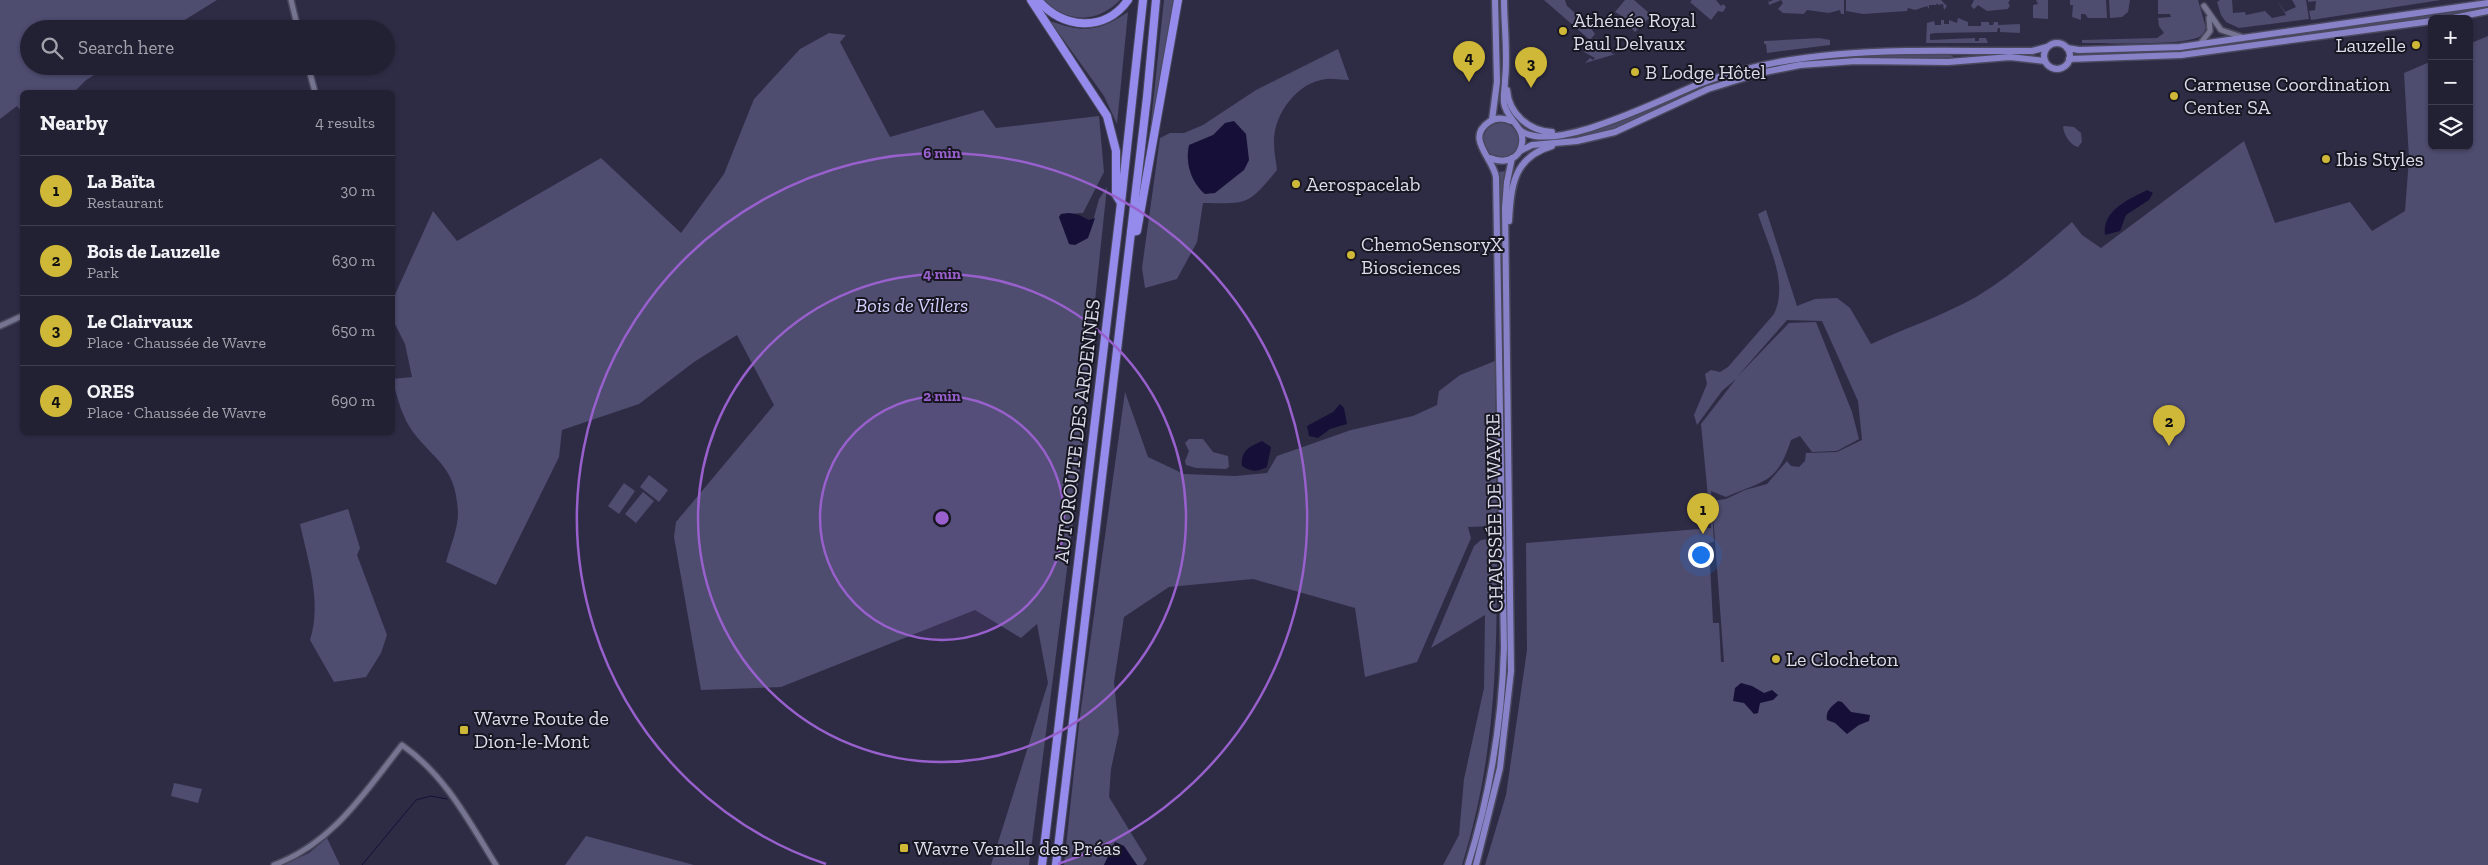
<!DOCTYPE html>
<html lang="en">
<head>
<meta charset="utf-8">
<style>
  :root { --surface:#222134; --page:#2e2e40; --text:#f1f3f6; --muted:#a2a3ac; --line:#3f3e4f; --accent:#cfb837 }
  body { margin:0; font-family:"Zilla Slab",serif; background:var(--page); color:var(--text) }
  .controls { position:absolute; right:15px; top:15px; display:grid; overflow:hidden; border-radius:8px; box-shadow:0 1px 4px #0004 }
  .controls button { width:45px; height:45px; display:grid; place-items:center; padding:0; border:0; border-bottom:1px solid var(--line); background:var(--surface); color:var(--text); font:25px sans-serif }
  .you { position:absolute; left:1700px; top:554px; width:18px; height:18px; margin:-12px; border:4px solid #fff; border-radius:50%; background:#1a73e8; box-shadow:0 0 0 8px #1a73e833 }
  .badge { display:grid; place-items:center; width:32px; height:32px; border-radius:50%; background:var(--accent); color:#111; font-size:16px; font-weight:700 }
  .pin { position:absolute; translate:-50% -41px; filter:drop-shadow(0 1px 2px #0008) }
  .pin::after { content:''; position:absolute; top:26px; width:18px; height:15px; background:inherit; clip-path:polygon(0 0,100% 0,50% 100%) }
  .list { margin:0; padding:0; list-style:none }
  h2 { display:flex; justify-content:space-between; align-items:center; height:65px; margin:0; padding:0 20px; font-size:21px }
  h2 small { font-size:16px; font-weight:400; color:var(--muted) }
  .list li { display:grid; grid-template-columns:32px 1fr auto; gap:15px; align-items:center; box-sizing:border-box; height:70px; padding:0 20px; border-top:1px solid var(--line) }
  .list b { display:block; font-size:19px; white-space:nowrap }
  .list p { margin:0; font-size:16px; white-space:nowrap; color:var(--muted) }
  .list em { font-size:16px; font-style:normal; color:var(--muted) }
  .icon { flex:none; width:28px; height:28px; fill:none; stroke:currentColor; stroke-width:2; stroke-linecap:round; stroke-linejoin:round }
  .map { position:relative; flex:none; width:2488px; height:865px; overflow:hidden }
  .search { position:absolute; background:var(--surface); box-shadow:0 1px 4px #0004; left:20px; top:20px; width:375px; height:55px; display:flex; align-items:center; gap:12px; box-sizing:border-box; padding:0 18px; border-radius:28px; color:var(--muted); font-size:19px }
  .panel { position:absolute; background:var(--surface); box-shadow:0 1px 4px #0004; left:20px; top:90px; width:375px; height:345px; border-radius:8px }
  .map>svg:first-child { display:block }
  .green { fill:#4e4c6f; fill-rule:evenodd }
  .water { fill:#160f38 }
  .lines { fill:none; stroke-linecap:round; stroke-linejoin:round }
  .stream { stroke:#160f38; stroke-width:1 }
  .minor-casing { stroke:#49485d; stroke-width:8 }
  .major-casing { stroke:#49485d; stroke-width:9 }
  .highway-casing { stroke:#49485d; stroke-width:10 }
  .minor { stroke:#757491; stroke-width:5 }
  .major { stroke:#8882c8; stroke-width:6 }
  .highway { stroke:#948bec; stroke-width:8 }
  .ring { fill:none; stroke:#9860cc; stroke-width:2.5 }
  .poi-dot { fill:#cfb837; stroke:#171621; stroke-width:2 }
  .labels { text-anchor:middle; stroke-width:4; stroke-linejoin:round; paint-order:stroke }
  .poi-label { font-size:20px; fill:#dbdbeb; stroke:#171621; text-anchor:start }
  .park-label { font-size:20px; font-style:italic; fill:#d0cffd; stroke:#171621 }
  .street-label { font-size:20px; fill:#dbdbeb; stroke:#171621 }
  .centre { fill:#9860cc; stroke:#171621; stroke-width:2.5 }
  .ring-label { font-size:15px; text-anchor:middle; font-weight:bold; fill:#9860cc; stroke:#171621; stroke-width:4; stroke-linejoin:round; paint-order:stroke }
</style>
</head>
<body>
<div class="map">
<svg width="2488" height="865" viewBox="0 0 2488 865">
  <rect width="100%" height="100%" fill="#2e2c45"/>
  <g class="green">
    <path d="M0,0H217L170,29H29V66H109L86,80L74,92H22V112L17,106L0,119Z"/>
    <path d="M1043,0H1120C1097,24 1067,23 1043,0Z"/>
    <path d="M1164,0H1176L1147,159Z"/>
    <path d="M1544,0H1565L1567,6L1588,24L1595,34L1590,40Z"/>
    <path d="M1625,0H1634L1649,13L1647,15L1650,17L1635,32L1631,28L1632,25L1629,26L1623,20L1622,16L1615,12Z"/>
    <path d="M1692,0H1716L1721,6L1723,4L1726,7L1723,12L1718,11L1711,20L1690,2Z"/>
    <path d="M1768,0L1769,2L1773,0H1844V14H1841L1840,10L1829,13L1807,10L1804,14L1783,13L1778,9L1783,3L1781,0L1769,5Z"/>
    <path d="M1846,0H1941L1947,6L1944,10L1943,4L1938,5L1937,3L1936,5H1929V9L1927,6L1915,10L1908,8L1907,11L1863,14L1846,11Z"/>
    <path d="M1974,0H2010L2008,3L2010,5L2008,9L1987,11L1978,5L1974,9L1971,6Z"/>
    <path d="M2036,0H2048V19L2033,18V5L2038,4Z"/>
    <path d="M2070,0H2106L2107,18H2088L2085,14H2081V20L2072,17L2073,5H2070Z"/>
    <path d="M2109,0H2130L2128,12L2122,17L2110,18Z"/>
    <path d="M2158,0H2198L2206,28C2204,32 2203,35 2199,37C2180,46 2106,43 2082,43V40L2157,38L2164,33L2159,26L2158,18L2171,17L2170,14H2158Z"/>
    <path d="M2220,0H2232L2233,13L2245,12L2246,15L2265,11L2272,18L2286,15L2277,0L2285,12L2296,7L2292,0H2306L2309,19L2239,28L2226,22L2221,15L2217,2Z"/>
    <path d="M2308,0H2441L2311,20L2309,11L2315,10L2316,1L2308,2Z"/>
    <path d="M2488,5V9L2448,17L2424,18L2228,47L2230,42Z"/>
    <path d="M1128,12L1117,124L1104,96L1050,21C1084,33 1098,32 1128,12Z"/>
    <path d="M1958,18L1968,22V26H1981V22H1989V25H1993L1994,22H1998V25L2020,24V33L2000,32V28H1998L1997,32L1935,33L1930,34V40L1975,38V41H1979V38H1986L1988,43H1926L1927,23L1934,21L1935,25H1941V20H1944V24H1949V20L1957,23Z"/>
    <path d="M829,33L846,35L840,42L890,137L983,110L996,128L1099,116L1104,172L1083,213L1061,214L1059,217L1071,245L1090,232L1099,199L1107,187L1082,424V452L1029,865H991L1048,683L1037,624L1021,638L975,610L781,687L701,690L674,537L676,522L774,405L737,335L694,362L639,404L562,430L559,457L496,585L446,562C450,547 458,529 458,513C456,467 437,463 413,432C402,417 398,400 393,382L392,379L412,377L405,344L393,320V299L433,211L457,241L601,158L681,233L724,174L754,99L800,49Z"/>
    <path d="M2488,36V865H1485L1506,795L1527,650L1526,543L1711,528L1701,424L1736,379L1722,391L1697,425L1694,415L1707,384L1705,374L1711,370L1720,372L1728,367L1774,314C1789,283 1768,245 1758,214L1766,210L1797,306L1815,299L1837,298L1850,308L1871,344C1906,328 1942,316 1976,297C2011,276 2041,249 2072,222L2082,235L2101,248L2244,141L2275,223L2350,202L2372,231L2405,211L2409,158L2404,73L2432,61V146H2469V44ZM1787,320L1822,321L1858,401L1862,440L1837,452L1806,453L1805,461L1799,467L1791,466L1787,461L1767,484L1745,490L1726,499L1712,501L1724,662H1721L1719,623H1713L1709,543L1714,542L1711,491L1726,497C1764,480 1777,484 1791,440L1800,436L1812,452L1837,451L1859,439L1852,412L1816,322L1789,323L1736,378Z"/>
    <path d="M1596,38L1613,54H1616L1585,63L1590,58L1593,60L1595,58L1584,52Z"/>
    <path d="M1819,38L1830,40V45L1767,53L1766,44H1764V41Z"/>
    <path d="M1338,49L1349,80C1342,80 1333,78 1326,79C1297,82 1273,115 1274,143C1274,152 1276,161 1277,170C1248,205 1249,204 1203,203L1197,242L1177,279L1145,288L1142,268L1160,138L1170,133H1184L1203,125L1256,90Z"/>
    <path d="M1948,53L1955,58L1823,61L1777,65L1731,76C1800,51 1876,55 1948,53Z"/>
    <path d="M1714,82L1618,128L1582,137L1538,143V138L1565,136L1609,126Z"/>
    <circle cx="1501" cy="141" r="18"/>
    <path d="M2065,126L2074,127L2081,133L2082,142L2078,147C2070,145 2064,135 2063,127Z"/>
    <path d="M1506,171L1502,206L1508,659C1506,717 1498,777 1482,833C1479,843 1477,857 1472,865L1495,767L1507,667L1501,217L1498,172Z"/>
    <path d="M1495,361L1497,522L1492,526L1468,527L1471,538L1417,662L1365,677L1355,608L1253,579L1169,587L1124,617L1114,682L1119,732L1111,769L1109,797L1147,859L1143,865H1137L1124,847L1111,850L1104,865H1064L1080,716L1125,392L1148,457L1184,474L1235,476L1267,473L1277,456L1351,430L1413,416L1437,405L1439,391L1460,375Z"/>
    <path d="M1189,439H1203L1213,452L1228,456L1229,467L1226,469L1196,468L1186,465L1185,461L1189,451L1185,443Z"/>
    <path d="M649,475L668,490L659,502L640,487Z"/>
    <path d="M624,483L635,491L619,514L608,506Z"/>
    <path d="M643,492L654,501L636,523L625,514Z"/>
    <path d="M348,509L360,548L357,555L387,635L381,653L366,677L334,682L310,640C322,602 308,561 300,524Z"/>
    <path d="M1489,539L1497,547C1497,660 1496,755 1462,865H1443L1459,835L1464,779L1484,688L1485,615L1431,648L1474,546L1481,540Z"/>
    <path d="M174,783L202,789L198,803L171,796Z"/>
    <path d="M586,836L694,865H565Z"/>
    <path d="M327,838L340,865H283L309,853Z"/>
  </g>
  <g class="water">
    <path d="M1234,121L1246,134L1249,160L1244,170L1215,193L1205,194C1191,182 1185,163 1189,145L1213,135L1225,123Z"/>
    <path d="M2147,190L2153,193L2149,200L2126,215L2120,231L2105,235C2102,210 2128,200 2147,190Z"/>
    <path d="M1069,213L1079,215L1089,220L1095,218L1088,238L1075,245L1069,244L1059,217L1061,214Z"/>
    <path d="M1340,404L1344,408L1347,424L1330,429L1318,438L1309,436L1307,426L1333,412Z"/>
    <path d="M1262,441L1271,447L1267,467C1257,472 1251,472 1242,466C1241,450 1249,447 1262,441Z"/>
    <path d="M1741,683L1752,686L1764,693L1772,690L1778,695L1773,700L1760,703L1758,713L1754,714L1744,703L1733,701L1735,688Z"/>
    <path d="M1838,701L1842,702L1851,712L1870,715L1869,721L1859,725L1847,734L1835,723L1827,720C1825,711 1832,706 1838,701Z"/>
    <path d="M1115,842L1124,846L1137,865H1104Z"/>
  </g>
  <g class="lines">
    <path class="stream" d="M362,865L416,800L431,796L447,799"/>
    <defs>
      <g id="minor">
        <path d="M291,0L298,29"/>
        <path d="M2204,6L2221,30L2242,37"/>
        <path d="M2200,44L2210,31L2209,18"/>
        <path d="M308,66L315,92"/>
        <path d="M0,326L22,316"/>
        <path d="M274,865C333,843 365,792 402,745C446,776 468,820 496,865"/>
      </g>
      <g id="major">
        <path d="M2448,19L2488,11"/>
        <circle cx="2057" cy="56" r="13"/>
        <path d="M2067,48L2079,50L2180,47L2488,3"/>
        <path d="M2069,59L2181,55L2432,21"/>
        <path d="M1507,90C1509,114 1529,131 1552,132"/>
        <path d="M1492,120L1497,82L1495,0"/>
        <path d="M1520,130C1552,156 1664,98 1699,84C1805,43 1921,52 2032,51L2047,47"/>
        <path d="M1520,151L1532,145L1577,141L1615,132L1708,89L1760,73L1800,65L1856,61L1948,62L2010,57L2045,61"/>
        <path d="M1490,158C1504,164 1520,160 1522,143C1525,127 1506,119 1504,103C1503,95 1505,88 1505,80C1508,54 1504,26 1504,0"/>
        <path d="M1509,221C1511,185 1514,157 1552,146"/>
        <path d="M1468,865C1490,794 1502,722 1504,648L1496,177C1493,158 1465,138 1489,122C1496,117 1504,118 1511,121"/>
        <path d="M1476,865L1500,768L1511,671L1505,208L1507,182L1512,158"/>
      </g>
      <g id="highway">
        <path d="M1031,0L1107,116L1116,151V195L1121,203"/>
        <path d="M1038,0C1062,29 1105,33 1128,0"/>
        <path d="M1131,232L1137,231L1178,0"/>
        <path d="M1042,865L1121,203L1143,0"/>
        <path d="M1056,865L1147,97L1156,0"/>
      </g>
    </defs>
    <use href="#minor" class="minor-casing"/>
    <use href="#major" class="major-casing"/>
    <use href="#highway" class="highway-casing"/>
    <use href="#minor" class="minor"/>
    <use href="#major" class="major"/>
    <use href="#highway" class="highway"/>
  </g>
  <circle cx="942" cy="518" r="122" fill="#9860cc" fill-opacity=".12"/>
  <g class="ring">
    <circle cx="942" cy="518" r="122"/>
    <circle cx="942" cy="518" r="244"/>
    <path d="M826 864A365 365 0 1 1 1058 864"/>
  </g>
  <g class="poi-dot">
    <circle cx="1563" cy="31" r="5"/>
    <circle cx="2416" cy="45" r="5"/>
    <circle cx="1635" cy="72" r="5"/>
    <circle cx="2174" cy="96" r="5"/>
    <circle cx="2326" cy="159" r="5"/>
    <circle cx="1296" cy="184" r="5"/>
    <circle cx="1351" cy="255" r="5"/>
    <circle cx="1776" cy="659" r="5"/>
    <rect x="459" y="725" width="10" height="10" rx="2.5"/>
    <rect x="899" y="843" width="10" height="10" rx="2.5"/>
  </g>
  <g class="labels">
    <g class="poi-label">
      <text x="1573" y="27">Athénée Royal<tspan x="1573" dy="23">Paul Delvaux</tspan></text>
      <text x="2406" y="52" text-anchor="end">Lauzelle</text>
      <text x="1645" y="79">B Lodge Hôtel</text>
      <text x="2184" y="91">Carmeuse Coordination<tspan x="2184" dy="23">Center SA</tspan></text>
      <text x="2336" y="166">Ibis Styles</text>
      <text x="1306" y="191">Aerospacelab</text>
      <text x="1361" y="251">ChemoSensoryX<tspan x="1361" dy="23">Biosciences</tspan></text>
      <text x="1786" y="666">Le Clocheton</text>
      <text x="474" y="725">Wavre Route de<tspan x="474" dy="23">Dion-le-Mont</tspan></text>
      <text x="914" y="855">Wavre Venelle des Préas</text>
    </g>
    <g class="park-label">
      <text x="912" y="312">Bois de Villers</text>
    </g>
    <g class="street-label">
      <text transform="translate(1077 431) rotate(-83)" y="7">AUTOROUTE DES ARDENNES</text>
      <text transform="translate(1494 513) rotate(-91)" y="7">CHAUSSÉE DE WAVRE</text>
    </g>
  </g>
  <circle cx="942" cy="518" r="8" class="centre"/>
  <g class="ring-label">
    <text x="942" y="158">6 min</text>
    <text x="942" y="279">4 min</text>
    <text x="942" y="401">2 min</text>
  </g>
</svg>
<div class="controls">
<button>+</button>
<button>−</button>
<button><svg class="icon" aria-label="layers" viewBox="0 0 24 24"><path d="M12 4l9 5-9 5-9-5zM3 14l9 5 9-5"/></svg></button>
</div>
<div class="you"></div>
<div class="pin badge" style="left:1703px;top:534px">1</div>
<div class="pin badge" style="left:2169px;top:446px">2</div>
<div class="pin badge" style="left:1531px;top:88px">3</div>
<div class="pin badge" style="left:1469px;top:82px">4</div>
<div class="search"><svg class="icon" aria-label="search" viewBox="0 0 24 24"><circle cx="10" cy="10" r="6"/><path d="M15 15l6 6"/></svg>Search here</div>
<section class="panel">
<h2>Nearby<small>4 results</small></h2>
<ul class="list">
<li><span class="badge">1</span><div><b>La Baïta</b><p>Restaurant</p></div><em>30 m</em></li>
<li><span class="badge">2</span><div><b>Bois de Lauzelle</b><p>Park</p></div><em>630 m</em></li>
<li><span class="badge">3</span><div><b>Le Clairvaux</b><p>Place · Chaussée de Wavre</p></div><em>650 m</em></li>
<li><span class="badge">4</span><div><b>ORES</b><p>Place · Chaussée de Wavre</p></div><em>690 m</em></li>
</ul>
</section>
</div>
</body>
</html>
